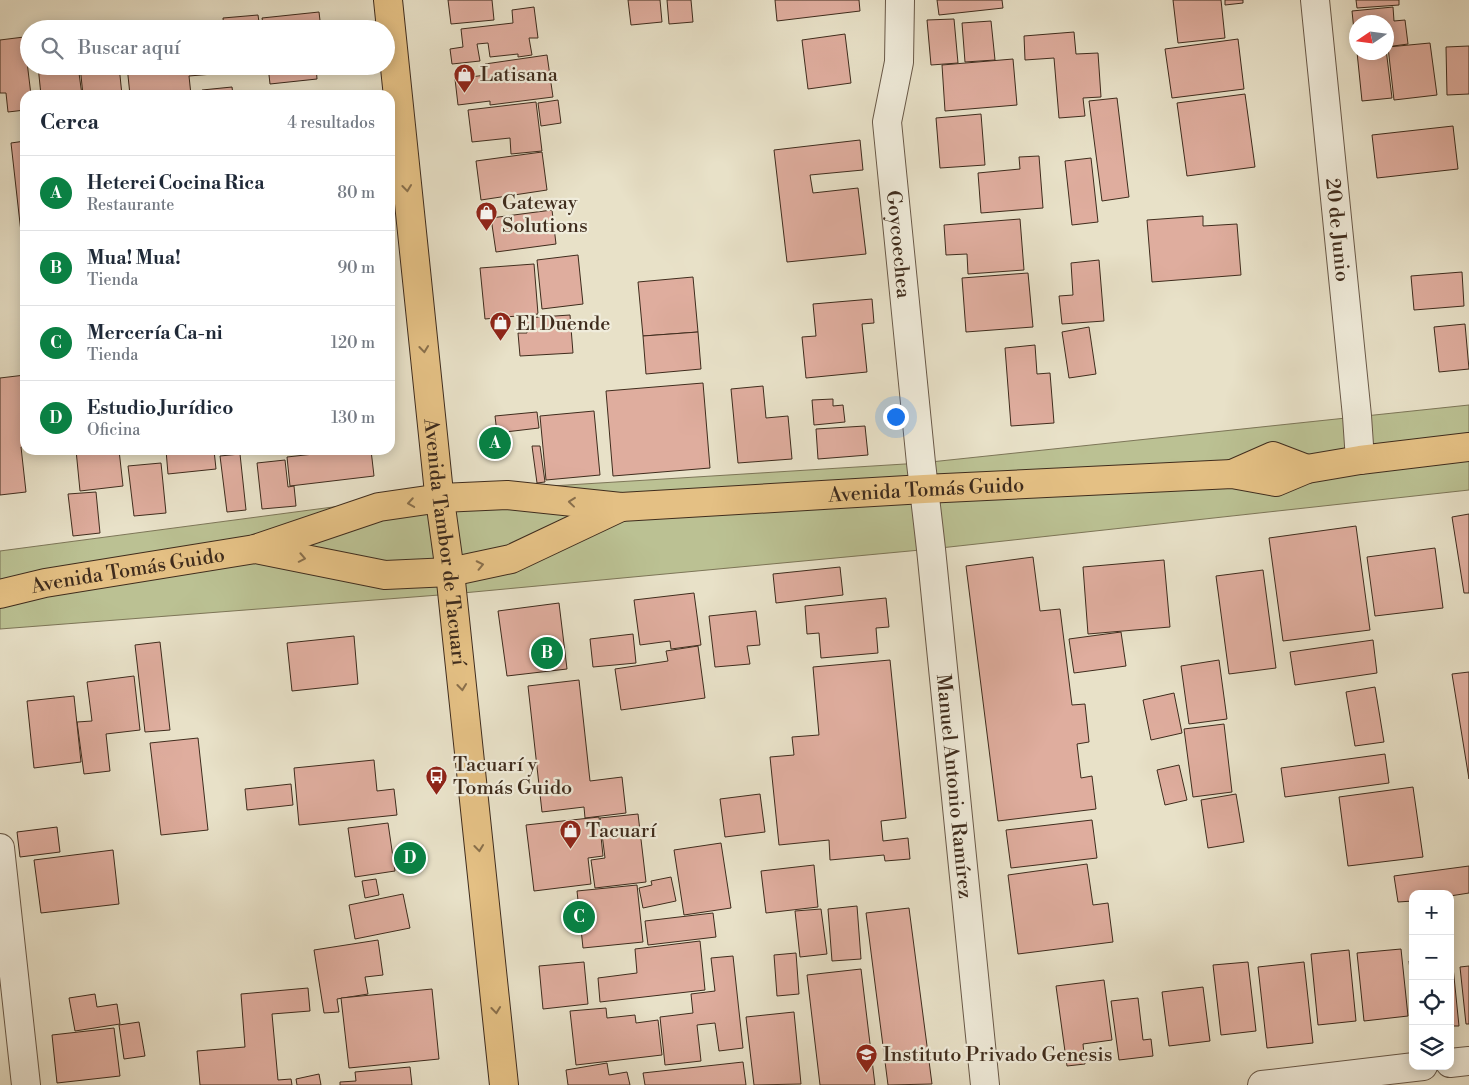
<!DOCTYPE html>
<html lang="es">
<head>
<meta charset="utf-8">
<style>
  :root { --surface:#fff; --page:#f2f2f3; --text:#1f2937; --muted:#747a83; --line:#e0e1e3; --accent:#0b8043 }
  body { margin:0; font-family:"Libre Bodoni",serif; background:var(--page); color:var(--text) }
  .controls { position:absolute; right:15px; bottom:15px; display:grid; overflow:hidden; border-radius:10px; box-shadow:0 2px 12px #0003 }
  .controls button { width:45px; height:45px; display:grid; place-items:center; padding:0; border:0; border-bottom:1px solid var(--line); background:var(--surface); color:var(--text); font:25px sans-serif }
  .compass { position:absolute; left:1349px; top:15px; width:45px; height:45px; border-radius:50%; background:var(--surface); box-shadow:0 2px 12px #0003; rotate:257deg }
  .you { position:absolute; left:895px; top:416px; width:18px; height:18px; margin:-12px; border:4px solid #fff; border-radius:50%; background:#1a73e8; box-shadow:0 0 0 8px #1a73e833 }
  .badge { display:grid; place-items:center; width:32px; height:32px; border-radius:50%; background:var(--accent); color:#fff; font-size:16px; font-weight:700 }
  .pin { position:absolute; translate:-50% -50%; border:2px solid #fff; box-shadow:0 1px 5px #0006 }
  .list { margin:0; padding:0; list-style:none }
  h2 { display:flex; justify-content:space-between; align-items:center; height:65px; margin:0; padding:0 20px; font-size:21px }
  h2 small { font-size:16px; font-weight:400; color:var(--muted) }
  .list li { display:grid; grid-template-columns:32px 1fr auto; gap:15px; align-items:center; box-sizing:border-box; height:75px; padding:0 20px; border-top:1px solid var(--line) }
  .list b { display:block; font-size:19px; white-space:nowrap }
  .list p { margin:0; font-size:16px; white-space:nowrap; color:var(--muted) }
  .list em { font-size:16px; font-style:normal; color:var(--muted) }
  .icon { flex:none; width:28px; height:28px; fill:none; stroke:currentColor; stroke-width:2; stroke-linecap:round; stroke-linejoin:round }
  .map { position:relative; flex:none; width:1469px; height:1085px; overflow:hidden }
  .search { position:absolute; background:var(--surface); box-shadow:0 2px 12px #0003; left:20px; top:20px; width:375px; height:55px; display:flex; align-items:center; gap:12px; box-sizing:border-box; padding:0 18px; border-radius:28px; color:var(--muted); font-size:19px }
  .panel { position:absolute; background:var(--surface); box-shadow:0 2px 12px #0003; left:20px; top:90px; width:375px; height:365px; border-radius:15px }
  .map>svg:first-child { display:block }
  .green { fill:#bbc193; stroke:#7d7658 }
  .building { fill:#dfad9e; stroke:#3f2c1d }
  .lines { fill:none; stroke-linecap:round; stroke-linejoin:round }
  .minor-casing { stroke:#695948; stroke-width:30 }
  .major-casing { stroke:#3f2c1d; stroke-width:30 }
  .minor { stroke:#f0ecdb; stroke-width:28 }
  .major { stroke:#e4c084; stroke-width:28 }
  .oneway { stroke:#896f4b }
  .labels { text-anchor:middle; stroke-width:4.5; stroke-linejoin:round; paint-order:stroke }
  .poi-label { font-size:20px; fill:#3f2c1d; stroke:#f0ecdb; text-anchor:start }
  .street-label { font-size:20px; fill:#3f2c1d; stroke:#f0ecdb }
</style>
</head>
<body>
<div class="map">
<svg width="1469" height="1085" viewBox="0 0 1469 1085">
  <rect width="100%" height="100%" fill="#e8e1c8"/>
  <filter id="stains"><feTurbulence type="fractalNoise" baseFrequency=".004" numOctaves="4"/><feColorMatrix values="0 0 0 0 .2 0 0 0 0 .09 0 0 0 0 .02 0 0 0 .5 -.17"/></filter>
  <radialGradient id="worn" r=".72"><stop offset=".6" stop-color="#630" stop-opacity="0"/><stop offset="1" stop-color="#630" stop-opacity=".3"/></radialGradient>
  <path class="green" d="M1469,405V490L931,549L452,594L0,629V551L439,493L921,463Z"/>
  <g class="building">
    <path d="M448,0H492L494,20L451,24Z"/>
    <path d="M628,0H660L662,22L631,25Z"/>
    <path d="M667,0H691L693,22L669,24Z"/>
    <path d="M775,0H859L860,11L777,21Z"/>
    <path d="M937,0H1002L1003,8L939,15Z"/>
    <path d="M1173,0H1221L1225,38L1178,43Z"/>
    <path d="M1225,0H1243V3L1225,5Z"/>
    <path d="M1356,0H1399V5L1357,8Z"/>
    <path d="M534,7L538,38H529L532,55L518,57V54L490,57L488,43L477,44L480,61L452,64L450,49L463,47L461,29L513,23L512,10Z"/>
    <path d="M1393,7L1394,21L1405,20L1408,44L1386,47V22H1356V50L1352,11Z"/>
    <path d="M319,12L321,29H264L262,18Z"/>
    <path d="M258,15L260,29H224L223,18Z"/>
    <path d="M954,19L958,63L931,65L927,20Z"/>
    <path d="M991,21L995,60L965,62L962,23Z"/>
    <path d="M1074,32L1076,54L1098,53L1101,97L1083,98L1085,116L1059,118L1054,58L1025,60L1024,36Z"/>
    <path d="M845,34L851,83L808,89L802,40Z"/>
    <path d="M24,37L31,95H25V110L8,112L6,93H0V40Z"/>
    <path d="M1238,39L1244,89L1172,98L1165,49Z"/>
    <path d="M1430,43L1437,95L1394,100L1388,47Z"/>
    <path d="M1469,46V94L1447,95L1446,47Z"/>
    <path d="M1386,49L1392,98L1362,101L1357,52H1386Z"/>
    <path d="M547,55L553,97L490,105V101L458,105L455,79L486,75L485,64Z"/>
    <path d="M1013,59L1017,105L945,111L942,65Z"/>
    <path d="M38,66H78L82,95H41Z"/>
    <path d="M80,66H119L122,95H83Z"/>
    <path d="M127,66H224L225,73L189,76L191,95H168V93L130,95Z"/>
    <path d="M268,66H316L317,79L270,84Z"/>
    <path d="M232,87L233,95H203L202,90Z"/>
    <path d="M1245,94L1255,167L1187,176L1177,103Z"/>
    <path d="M1117,98L1129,197L1102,201L1089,101Z"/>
    <path d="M558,100L561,123L541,126L538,103Z"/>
    <path d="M536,102L542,151L511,154L510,138L472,142L468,110Z"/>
    <path d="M981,114L985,165L940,168L936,118Z"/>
    <path d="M1453,126L1458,169L1377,178L1372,135Z"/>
    <path d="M860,140L863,170L810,175L813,193L858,188L866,254L787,262L774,150Z"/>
    <path d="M25,141V268L11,143Z"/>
    <path d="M542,152L547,190L481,200L476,161Z"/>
    <path d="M1039,156L1043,208L981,213L978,173L1020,169L1019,157Z"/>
    <path d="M1091,158L1098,222L1072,225L1065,161Z"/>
    <path d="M552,210L556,244L496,252L491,218Z"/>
    <path d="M1203,216V226L1237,224L1241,275L1152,282L1147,220Z"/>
    <path d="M1020,219L1024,270L968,274L967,254L946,255L944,225Z"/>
    <path d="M578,255L583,304L542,309L537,260Z"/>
    <path d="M1099,260L1104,321L1062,324L1059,296L1073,295L1071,263Z"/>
    <path d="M534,264L538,314L485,319L480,268Z"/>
    <path d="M1462,272L1464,306L1414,310L1411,276Z"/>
    <path d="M1028,273L1033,327L966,332L962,278Z"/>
    <path d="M693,277L698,332L643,336L638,282Z"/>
    <path d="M872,299L874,323L862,324L867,372L806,378L802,337L816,336L813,304Z"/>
    <path d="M570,315L573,353L520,356L518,333H527L526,318Z"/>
    <path d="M1465,324L1469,369L1439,372L1434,327Z"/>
    <path d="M1089,327L1096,374L1069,378L1062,332Z"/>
    <path d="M698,332L701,369L646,374L643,336Z"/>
    <path d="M1035,345L1037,374L1050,373L1054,423L1011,426L1005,348Z"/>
    <path d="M25,375V446L21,447L26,492L0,495V378Z"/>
    <path d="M703,383L710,468L613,476L606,391Z"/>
    <path d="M763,386L766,418L788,416L792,459L738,463L731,389Z"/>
    <path d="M833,399V406L843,405L845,422L814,425L812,400Z"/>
    <path d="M594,411L600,475L546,480L540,416Z"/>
    <path d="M537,412L539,428L497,433L495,416Z"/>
    <path d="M865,426L868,455L818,459L816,429Z"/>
    <path d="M532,446H540L545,482L537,483Z"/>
    <path d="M76,450H119L123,486L80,491Z"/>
    <path d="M166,450H214L216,469L168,474Z"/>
    <path d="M350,450H371L374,476L290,486L287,457Z"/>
    <path d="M240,454L246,510L227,512L220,456Z"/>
    <path d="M285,460L288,487L294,486L296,506L262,509L257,463Z"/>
    <path d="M161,463L166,513L134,516L128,466Z"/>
    <path d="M96,492L100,533L73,536L68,494Z"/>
    <path d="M1469,514V593H1464L1452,517Z"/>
    <path d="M1356,526L1370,630L1283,641L1269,538Z"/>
    <path d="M1435,548L1443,608L1375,616L1367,557Z"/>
    <path d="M1033,557L1040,611L1060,609L1072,705L1085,704L1089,742L1077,744L1081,778L1092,776L1096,809L998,821L966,566Z"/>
    <path d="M1164,560L1170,627L1088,634L1083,567Z"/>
    <path d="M840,567L843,595L776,603L773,574Z"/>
    <path d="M1263,570L1276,668L1229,674L1216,576Z"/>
    <path d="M694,593L701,645L671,649L670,641L640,645L634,600Z"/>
    <path d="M886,598L889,627L876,628L878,653L821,658L819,633L807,634L805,606Z"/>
    <path d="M559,603L567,669L507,676L498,611Z"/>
    <path d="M756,611L760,645L747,646L750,664L715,667L709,616Z"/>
    <path d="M1121,632L1126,666L1074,673L1069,639Z"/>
    <path d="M633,634L636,663L593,667L590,639Z"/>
    <path d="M354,636L358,684L292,691L287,643Z"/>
    <path d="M1373,640L1377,673L1295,685L1290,652Z"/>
    <path d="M160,642L170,730L145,732L135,645Z"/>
    <path d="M698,646L705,698L621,710L615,669L668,661L666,651Z"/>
    <path d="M890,660L906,818L881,821L883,841L908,838L910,859L885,861L884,855L830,860L829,840L779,845L770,757L794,755L792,737L819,735L813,667Z"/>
    <path d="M1219,660L1227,719L1189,724L1181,666Z"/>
    <path d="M1469,672V779L1452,674Z"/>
    <path d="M134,676L140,730L106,734L110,771L84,774L77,722L92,721L87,682Z"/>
    <path d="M579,680L590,781L622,777L626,813L585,818L584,807L542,812L528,686Z"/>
    <path d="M1375,687L1384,742L1355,746L1346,692Z"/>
    <path d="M1174,693L1182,733L1151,740L1143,700Z"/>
    <path d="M74,696L81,762L34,768L27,701Z"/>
    <path d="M1224,724L1232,792L1193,797L1184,729Z"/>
    <path d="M198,738L208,830L161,835L150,743Z"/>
    <path d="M1385,754L1389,783L1285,797L1281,768Z"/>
    <path d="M374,760L377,791L394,789L397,815L299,825L294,768Z"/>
    <path d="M1179,765L1187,800L1165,805L1157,770Z"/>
    <path d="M291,784L293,805L247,810L245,789Z"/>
    <path d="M1413,787L1423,857L1348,866L1339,797Z"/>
    <path d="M760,794L765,832L725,837L720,799Z"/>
    <path d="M1236,794L1244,842L1208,848L1201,800Z"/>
    <path d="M638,814L646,882L595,888L591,860L605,858L600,818Z"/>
    <path d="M599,817L603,856L588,858L591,884L534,891L526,825Z"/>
    <path d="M1092,820L1097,858L1011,868L1006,830Z"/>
    <path d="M388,823L395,871L355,877L348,828Z"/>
    <path d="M57,827L60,852L20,857L17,832Z"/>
    <path d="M721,843L731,908L684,915L674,850Z"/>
    <path d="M113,850L119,904L41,913L34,860Z"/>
    <path d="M1087,864L1093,905L1108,903L1113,942L1018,954L1008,875Z"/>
    <path d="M814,865L818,907L766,913L761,871Z"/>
    <path d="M1469,866V893L1450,896V894H1413V901L1398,902L1394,876Z"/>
    <path d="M671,877L676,901L643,908L639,888L652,885L651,881Z"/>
    <path d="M376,879L379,895L365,898L362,881Z"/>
    <path d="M637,885L643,942L583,948L577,891Z"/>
    <path d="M403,894L410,928L355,939L349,905Z"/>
    <path d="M857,906L861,959L832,961L828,909Z"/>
    <path d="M909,908L932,1084L888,1085L866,913Z"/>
    <path d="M821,909L827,954L800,957L795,911Z"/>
    <path d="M713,913L716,937L648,945L645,921Z"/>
    <path d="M378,940L383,975L365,977L368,994L337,999L339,1012L324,1013L314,950Z"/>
    <path d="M700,941L705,990L600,1002L598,978L637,973L635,949Z"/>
    <path d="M1401,949L1408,1016L1364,1021L1357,953Z"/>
    <path d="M1349,950L1356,1021L1318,1025L1311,954Z"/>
    <path d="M796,953L799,994L777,996L774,955Z"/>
    <path d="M733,956L743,1048L719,1051L715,1023L697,1025L701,1061L665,1065L660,1017L693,1013L691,994L715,991L711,958Z"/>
    <path d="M1450,957H1452L1459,1026H1450Z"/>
    <path d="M1413,960V998L1409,961Z"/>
    <path d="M584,962L588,1004L543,1009L539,966Z"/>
    <path d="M1248,962L1256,1031L1221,1035L1213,965Z"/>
    <path d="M1304,962L1313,1043L1267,1048L1258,967Z"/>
    <path d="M1469,966V1024H1466L1460,967Z"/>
    <path d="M861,969L875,1085H820L807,975Z"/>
    <path d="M1104,980L1112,1040L1083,1044L1085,1064L1067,1066L1056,986Z"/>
    <path d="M1203,987L1210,1041L1169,1046L1162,992Z"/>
    <path d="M308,988L310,1011L272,1014L278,1080L291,1079L292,1085H200L197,1051L245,1047L241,994Z"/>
    <path d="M432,989L439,1059L349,1068L341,998Z"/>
    <path d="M95,994L97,1007L117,1004L120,1024L75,1031L69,998Z"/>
    <path d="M1138,998L1143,1040L1151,1039L1153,1056L1119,1060L1111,1001Z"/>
    <path d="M606,1008L607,1018L635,1015L636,1023L658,1020L662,1055L576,1065L570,1011Z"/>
    <path d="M794,1012L801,1084L754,1085L746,1017Z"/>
    <path d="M139,1022L145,1056L124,1059L119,1025Z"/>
    <path d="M114,1028L120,1076L57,1083L52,1035Z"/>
    <path d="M743,1062L746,1085H645L643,1073Z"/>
    <path d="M607,1063L609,1075L627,1072L630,1085H568L566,1070Z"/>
    <path d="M410,1067L412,1085H340V1082L356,1081L355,1072Z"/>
    <path d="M319,1074L321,1085H297L296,1079Z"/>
  </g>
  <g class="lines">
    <defs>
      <g id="minor">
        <path id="s1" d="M900,0L899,62L887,122L921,463L931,549L985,1085"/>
        <path id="s2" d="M1315,0L1357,416L1360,460"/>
        <path d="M0,848L26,1085"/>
        <path d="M1450,1063L1469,1061"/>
        <path d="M1262,1085L1423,1066"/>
      </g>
      <g id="major">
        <path id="s3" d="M388,0L439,493L450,572L504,1085"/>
        <path d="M1232,474L1273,456L1307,469"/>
        <path d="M255,549L385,575L450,572L511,559L621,507"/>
        <path id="s4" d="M0,594L45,583L255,549L379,507L441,498L507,495L621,507L924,489L1232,474L1276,482L1307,469L1360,460L1469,447"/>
      </g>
    </defs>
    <use href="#minor" class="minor-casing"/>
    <use href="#major" class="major-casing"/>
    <use href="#minor" class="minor"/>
    <use href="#major" class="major"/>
  </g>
  <defs><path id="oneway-chevron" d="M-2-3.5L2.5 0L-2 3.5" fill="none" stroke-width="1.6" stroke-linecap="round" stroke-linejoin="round" transform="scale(1.25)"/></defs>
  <g class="oneway">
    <use href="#oneway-chevron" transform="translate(407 188) rotate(84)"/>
    <use href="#oneway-chevron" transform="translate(424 349) rotate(84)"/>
    <use href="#oneway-chevron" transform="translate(572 502) rotate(-174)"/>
    <use href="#oneway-chevron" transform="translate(411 503) rotate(171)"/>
    <use href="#oneway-chevron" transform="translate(302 558) rotate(11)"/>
    <use href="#oneway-chevron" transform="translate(480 565) rotate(-12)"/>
    <use href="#oneway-chevron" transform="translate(462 687) rotate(84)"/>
    <use href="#oneway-chevron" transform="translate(479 848) rotate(84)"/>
    <use href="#oneway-chevron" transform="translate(496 1010) rotate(84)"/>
  </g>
  <defs>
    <symbol id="shop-pin" viewBox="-11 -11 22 30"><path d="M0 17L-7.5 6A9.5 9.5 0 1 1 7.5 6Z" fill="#8f2418" stroke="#f0ecdb"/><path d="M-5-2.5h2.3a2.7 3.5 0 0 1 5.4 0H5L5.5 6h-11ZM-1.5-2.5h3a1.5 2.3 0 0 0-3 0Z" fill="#fff"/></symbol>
    <symbol id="bus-pin" viewBox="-11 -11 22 30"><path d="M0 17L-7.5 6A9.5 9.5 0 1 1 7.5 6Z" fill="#8f2418" stroke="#f0ecdb"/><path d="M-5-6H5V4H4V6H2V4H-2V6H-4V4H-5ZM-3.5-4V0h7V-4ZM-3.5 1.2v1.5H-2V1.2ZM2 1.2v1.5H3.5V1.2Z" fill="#fff"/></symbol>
    <symbol id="school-pin" viewBox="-11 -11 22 30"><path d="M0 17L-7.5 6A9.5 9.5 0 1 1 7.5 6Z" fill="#8f2418" stroke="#f0ecdb"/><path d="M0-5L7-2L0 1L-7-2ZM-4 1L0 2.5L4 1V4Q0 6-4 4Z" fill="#fff"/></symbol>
  </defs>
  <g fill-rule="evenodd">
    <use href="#shop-pin" x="452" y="62" width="25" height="34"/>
    <use href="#shop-pin" x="474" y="200" width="25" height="34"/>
    <use href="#shop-pin" x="488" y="310" width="25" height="34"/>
    <use href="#bus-pin" x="424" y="764" width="25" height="34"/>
    <use href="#shop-pin" x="558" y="818" width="25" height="34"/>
    <use href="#school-pin" x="854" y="1042" width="25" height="34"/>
  </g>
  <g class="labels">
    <g class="poi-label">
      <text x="480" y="81">Latisana</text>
      <text x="502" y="209">Gateway<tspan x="502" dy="23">Solutions</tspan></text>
      <text x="516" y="330">El Duende</text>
      <text x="453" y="771">Tacuarí y<tspan x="453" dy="23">Tomás Guido</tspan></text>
      <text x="586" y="837">Tacuarí</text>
      <text x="883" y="1061">Instituto Privado Genesis</text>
    </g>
    <g class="street-label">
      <text dy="7" stroke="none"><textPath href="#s2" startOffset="231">20 de Junio</textPath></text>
      <text dy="7" stroke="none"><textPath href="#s1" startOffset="246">Goycoechea</textPath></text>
      <text dy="7" stroke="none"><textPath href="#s4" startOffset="939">Avenida Tomás Guido</textPath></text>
      <text dy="7" stroke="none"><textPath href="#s3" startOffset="545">Avenida Tambor de Tacuarí</textPath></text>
      <text dy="7" stroke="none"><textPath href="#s4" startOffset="130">Avenida Tomás Guido</textPath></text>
      <text dy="7" stroke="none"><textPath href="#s1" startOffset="791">Manuel Antonio Ramírez</textPath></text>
    </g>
  </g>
  <rect width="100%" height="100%" filter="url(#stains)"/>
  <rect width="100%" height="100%" fill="url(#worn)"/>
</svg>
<div class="controls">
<button>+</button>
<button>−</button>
<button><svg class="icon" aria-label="locate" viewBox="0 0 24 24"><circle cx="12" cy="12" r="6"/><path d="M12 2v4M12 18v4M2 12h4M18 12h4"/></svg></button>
<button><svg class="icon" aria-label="layers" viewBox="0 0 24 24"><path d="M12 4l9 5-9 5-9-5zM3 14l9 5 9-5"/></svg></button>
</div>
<svg class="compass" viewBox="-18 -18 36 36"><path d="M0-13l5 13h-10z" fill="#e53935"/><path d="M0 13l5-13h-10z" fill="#747a83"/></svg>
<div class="you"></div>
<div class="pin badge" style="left:495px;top:443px">A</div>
<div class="pin badge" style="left:547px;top:653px">B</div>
<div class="pin badge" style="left:579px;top:917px">C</div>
<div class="pin badge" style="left:410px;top:858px">D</div>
<div class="search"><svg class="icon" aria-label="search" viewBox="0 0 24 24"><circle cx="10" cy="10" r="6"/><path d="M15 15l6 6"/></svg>Buscar aquí</div>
<section class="panel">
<h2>Cerca<small>4 resultados</small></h2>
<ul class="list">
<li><span class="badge">A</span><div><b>Heterei Cocina Rica</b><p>Restaurante</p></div><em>80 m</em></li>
<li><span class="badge">B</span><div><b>Mua! Mua!</b><p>Tienda</p></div><em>90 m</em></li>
<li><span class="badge">C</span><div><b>Mercería Ca-ni</b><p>Tienda</p></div><em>120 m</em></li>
<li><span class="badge">D</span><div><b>Estudio Jurídico</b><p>Oficina</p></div><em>130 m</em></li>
</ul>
</section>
</div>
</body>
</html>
